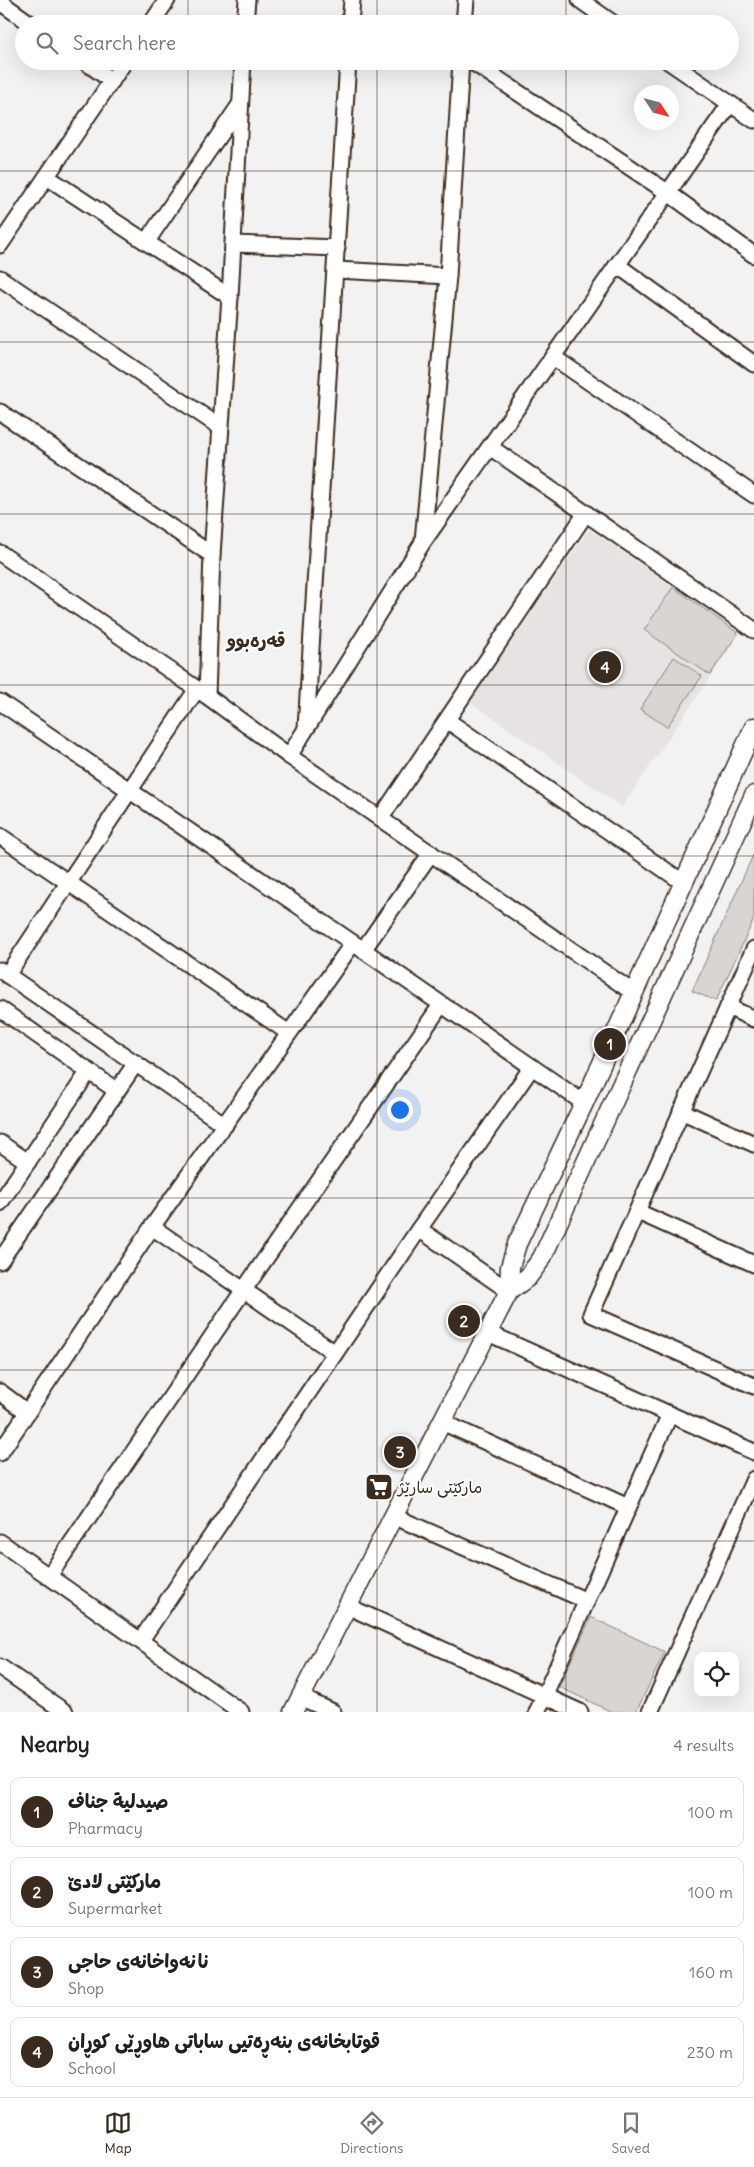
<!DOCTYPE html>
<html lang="en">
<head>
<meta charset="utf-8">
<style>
  :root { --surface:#fff; --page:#f2f2f2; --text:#202124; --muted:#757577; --line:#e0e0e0; --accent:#3b2a1e }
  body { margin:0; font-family:Delius,"Playpen Sans Arabic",sans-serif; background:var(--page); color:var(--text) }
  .controls { position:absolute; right:15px; bottom:15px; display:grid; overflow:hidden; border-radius:10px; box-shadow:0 5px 20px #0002 }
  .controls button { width:45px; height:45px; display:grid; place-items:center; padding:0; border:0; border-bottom:1px solid var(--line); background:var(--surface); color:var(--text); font:25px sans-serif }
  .compass { position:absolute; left:634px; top:85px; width:45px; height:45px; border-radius:50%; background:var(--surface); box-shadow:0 5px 20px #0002; rotate:126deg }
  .you { position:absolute; left:399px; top:1109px; width:18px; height:18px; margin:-12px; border:4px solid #fff; border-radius:50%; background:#1a73e8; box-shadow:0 0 0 8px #1a73e833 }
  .badge { display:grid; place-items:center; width:32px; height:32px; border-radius:50%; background:var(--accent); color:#fff; font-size:16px; font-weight:700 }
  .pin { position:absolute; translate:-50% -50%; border:2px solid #fff; box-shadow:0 1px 5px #0006 }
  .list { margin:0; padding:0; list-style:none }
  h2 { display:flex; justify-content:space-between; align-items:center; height:65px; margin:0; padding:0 20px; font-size:21px }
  h2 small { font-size:16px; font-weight:400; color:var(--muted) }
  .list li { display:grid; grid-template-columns:32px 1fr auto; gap:15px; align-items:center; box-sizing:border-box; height:70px; margin:0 10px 10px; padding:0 10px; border:1px solid var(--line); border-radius:10px }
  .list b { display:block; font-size:19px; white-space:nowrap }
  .list p { margin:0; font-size:16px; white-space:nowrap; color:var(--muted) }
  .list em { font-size:16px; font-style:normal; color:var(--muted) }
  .icon { flex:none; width:28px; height:28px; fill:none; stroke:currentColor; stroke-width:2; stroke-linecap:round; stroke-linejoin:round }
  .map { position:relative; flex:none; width:754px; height:1712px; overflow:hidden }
  .search { position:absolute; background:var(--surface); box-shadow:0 5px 20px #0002; left:15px; right:15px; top:15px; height:55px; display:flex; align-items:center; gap:12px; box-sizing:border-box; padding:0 18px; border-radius:28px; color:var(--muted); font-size:19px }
  .sheet { height:385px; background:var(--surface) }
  nav { display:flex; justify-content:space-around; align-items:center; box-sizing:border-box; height:70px; border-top:1px solid var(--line); background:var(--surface); font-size:14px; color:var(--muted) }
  nav a { display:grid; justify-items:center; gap:2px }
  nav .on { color:var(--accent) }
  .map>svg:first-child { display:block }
  .built { fill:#e6e3e2 }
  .green { fill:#d8d5d2; stroke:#8a8078 }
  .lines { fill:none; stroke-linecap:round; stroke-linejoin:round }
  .minor-casing { stroke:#3b2a1e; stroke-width:19 }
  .tertiary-casing { stroke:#3b2a1e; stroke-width:21 }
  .minor { stroke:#fff; stroke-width:15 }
  .tertiary { stroke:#fff; stroke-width:18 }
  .grid { fill:none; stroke:#3b2a1e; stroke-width:1; stroke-opacity:0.55 }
  .labels { text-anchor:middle; stroke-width:4; stroke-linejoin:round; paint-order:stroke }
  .poi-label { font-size:16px; fill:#3b2a1e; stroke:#fff; text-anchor:start }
  .neighbourhood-label { font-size:18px; font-weight:bold; fill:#3b2a1e; stroke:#fff }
</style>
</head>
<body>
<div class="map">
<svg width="754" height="1712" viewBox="0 0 754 1712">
  <rect width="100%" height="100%" fill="#f3f2f2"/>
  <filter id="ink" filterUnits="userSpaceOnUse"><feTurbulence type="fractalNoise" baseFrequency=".02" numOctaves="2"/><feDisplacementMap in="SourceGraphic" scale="10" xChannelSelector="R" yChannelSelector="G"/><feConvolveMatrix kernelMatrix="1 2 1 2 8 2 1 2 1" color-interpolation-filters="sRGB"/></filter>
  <g filter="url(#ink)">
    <path class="built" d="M589,529L740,633L622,807L470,702Z"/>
    <g class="green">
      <path d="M673,587L738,633L710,675L644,630Z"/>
      <path d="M674,657L702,676L667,727L640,709Z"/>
      <path d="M754,853V919L716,1001L692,991Z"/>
      <path d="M591,1617L665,1652L636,1712H612L559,1687Z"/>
    </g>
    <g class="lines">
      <defs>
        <g id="minor">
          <path d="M580,0L614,24"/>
          <path d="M0,2L31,24"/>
          <path d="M151,24L167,0"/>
          <path d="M245,24L247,0"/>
          <path d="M350,24L352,0"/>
          <path d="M464,24L466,0"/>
          <path d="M84,61L112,81"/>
          <path d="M471,61L667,192L754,255"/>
          <path d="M668,61L754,120"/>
          <path d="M47,177L230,297"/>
          <path d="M147,241L239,106"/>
          <path d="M233,244L337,248"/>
          <path d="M0,245L125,61"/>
          <path d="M617,265L754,364"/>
          <path d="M336,270L448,276"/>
          <path d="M0,278L220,427"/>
          <path d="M553,357L754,495"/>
          <path d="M0,412L212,555"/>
          <path d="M490,447L754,630"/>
          <path d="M423,541L448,276L461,61"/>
          <path d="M0,553L207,696L289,756L634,993"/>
          <path d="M207,696L212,555L230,297L243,61"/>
          <path d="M0,702L353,943L584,1103"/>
          <path d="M448,721L684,883"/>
          <path d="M306,728L348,61"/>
          <path d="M289,756L423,542L730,104"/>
          <path d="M380,819L586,513"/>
          <path d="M0,836L289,1033"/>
          <path d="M754,949L591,1314L754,1386"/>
          <path d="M363,950L431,853"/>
          <path d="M0,970L225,1125"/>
          <path d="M7,975L197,689"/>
          <path d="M728,1007L754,1019"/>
          <path d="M0,1009L117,1091"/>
          <path d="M681,1111L754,1144"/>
          <path d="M0,1143L28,1162"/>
          <path d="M0,1203L89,1071"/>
          <path d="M638,1212L754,1264"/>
          <path d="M152,1227L335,1353"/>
          <path d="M419,1229L509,1291"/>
          <path d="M0,1261L136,1063"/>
          <path d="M488,1333L754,1452"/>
          <path d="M0,1392L27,1412"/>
          <path d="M442,1422L628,1507"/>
          <path d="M0,1453L152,1227L353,943"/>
          <path d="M393,1516L587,1601"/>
          <path d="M0,1542L241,1712"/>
          <path d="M49,1576L243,1291L441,1005"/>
          <path d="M347,1606L580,1712"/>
          <path d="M141,1640L419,1229L532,1067"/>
          <path d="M0,1667L65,1712"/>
          <path d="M300,1697L333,1712"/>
          <path d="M537,1712L670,1414"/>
          <path d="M650,1712L754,1479"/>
        </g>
        <g id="tertiary">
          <path d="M509,1291L510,1267L517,1244L584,1103L754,727"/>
          <path d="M293,1712L509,1291L528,1277L542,1258L754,795"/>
        </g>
      </defs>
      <use href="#minor" class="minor-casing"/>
      <use href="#tertiary" class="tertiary-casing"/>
      <use href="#minor" class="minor"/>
      <use href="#tertiary" class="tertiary"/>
    </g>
  </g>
  <path class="grid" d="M188,0V24M377,0V24M566,0V24M188,61V1712M377,61V1712M566,61V1712M0,171H754M0,342H754M0,514H754M0,685H754M0,856H754M0,1027H754M0,1198H754M0,1370H754M0,1541H754"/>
  <defs>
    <symbol id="supermarket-square" viewBox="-11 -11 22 22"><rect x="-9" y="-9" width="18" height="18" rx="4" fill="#3b2a1e" stroke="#fff"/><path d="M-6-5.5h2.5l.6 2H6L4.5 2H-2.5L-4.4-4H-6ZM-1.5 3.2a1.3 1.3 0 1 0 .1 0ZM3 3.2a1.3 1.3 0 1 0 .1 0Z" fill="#fff"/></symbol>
  </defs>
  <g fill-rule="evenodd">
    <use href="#supermarket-square" x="363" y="1471" width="32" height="32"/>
  </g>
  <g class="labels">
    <g class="poi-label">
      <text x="398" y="1493">مارکێتی سارێژ</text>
    </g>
    <g class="neighbourhood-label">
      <text x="256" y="647">قەرەبوو</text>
    </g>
  </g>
</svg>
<div class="controls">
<button><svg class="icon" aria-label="locate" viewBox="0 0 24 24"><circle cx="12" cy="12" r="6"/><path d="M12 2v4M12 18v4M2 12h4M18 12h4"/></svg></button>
</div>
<svg class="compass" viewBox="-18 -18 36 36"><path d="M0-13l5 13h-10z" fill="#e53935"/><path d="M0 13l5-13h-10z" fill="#757577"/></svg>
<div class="you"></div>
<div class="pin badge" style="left:610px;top:1044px">1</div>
<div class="pin badge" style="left:464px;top:1321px">2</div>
<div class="pin badge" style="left:400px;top:1452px">3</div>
<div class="pin badge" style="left:605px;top:667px">4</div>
<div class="search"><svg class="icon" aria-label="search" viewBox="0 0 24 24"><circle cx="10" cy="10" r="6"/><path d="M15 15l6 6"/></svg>Search here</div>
</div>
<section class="sheet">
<h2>Nearby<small>4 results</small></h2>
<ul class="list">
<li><span class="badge">1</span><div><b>صيدلية جناف</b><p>Pharmacy</p></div><em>100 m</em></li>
<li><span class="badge">2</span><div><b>ماركێتی لادێ</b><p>Supermarket</p></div><em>100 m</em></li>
<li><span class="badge">3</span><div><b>نانەواخانەی حاجی</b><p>Shop</p></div><em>160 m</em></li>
<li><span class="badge">4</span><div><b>قوتابخانەی بنەڕەتیی ساباتی هاوڕێی کوڕان</b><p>School</p></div><em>230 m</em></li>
</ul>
</section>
<nav>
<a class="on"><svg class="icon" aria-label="map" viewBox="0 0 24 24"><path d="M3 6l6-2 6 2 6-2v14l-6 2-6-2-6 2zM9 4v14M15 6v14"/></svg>Map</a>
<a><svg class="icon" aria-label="directions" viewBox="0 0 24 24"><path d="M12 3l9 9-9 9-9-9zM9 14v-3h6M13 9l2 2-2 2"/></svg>Directions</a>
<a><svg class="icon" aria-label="saved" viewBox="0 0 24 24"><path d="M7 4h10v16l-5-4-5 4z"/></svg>Saved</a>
</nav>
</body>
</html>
